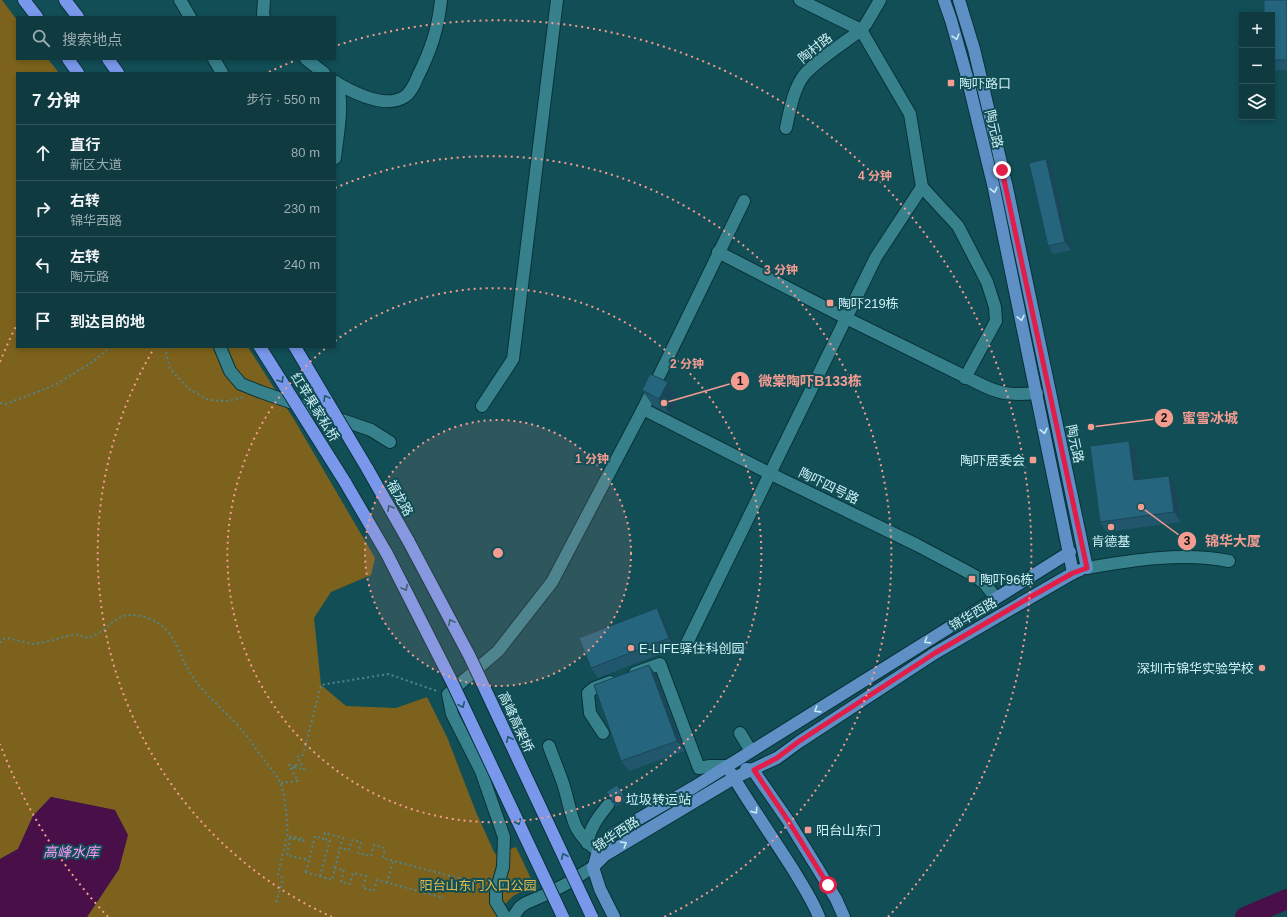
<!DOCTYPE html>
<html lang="zh">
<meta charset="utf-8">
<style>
:root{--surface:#0e3a40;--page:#1c454b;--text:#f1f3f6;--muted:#9badb1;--line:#2e5459}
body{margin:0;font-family:Helvetica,"Noto Sans SC",sans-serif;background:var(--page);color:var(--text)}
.controls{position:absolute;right:12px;top:12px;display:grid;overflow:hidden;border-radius:0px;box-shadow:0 2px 6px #0003}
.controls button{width:36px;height:36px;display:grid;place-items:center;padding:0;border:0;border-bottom:1px solid var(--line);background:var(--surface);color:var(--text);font:20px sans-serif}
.stop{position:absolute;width:12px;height:12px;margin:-9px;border:3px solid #e11d48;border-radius:50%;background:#fff}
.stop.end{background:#e11d48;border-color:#fff;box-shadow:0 1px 4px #0008}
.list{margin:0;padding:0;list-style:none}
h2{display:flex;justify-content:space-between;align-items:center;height:52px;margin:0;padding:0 16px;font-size:17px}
h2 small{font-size:13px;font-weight:400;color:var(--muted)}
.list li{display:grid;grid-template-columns:26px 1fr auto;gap:12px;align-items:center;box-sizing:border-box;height:56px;padding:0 16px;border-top:1px solid var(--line)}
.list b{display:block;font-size:15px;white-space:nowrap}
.list p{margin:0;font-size:13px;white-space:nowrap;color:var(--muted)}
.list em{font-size:13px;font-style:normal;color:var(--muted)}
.icon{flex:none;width:22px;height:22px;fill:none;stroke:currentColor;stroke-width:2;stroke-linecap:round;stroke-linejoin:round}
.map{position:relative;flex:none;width:1287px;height:917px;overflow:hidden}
.search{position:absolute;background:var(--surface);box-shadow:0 2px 6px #0003;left:16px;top:16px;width:320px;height:44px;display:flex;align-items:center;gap:10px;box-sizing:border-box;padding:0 14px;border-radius:0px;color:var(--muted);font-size:15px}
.panel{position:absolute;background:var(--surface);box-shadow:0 2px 6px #0003;left:16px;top:72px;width:320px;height:276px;border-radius:0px}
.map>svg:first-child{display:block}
</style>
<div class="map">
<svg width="1287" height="917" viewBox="0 0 1287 917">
<rect width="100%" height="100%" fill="#124e56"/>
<polygon fill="#7c621c" points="0,0 2,0 17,20 17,59 48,59 59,73 17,73 17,347 248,347 295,421 375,558 371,575 331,592 314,618 321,685 346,706 396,708 427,697 447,737 476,812 495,854 516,847 534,885 513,896 501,908 502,917 87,917 119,869 114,810 51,797 33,816 18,849 0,859"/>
<polygon fill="#480f49" points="51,797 115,810 128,835 119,869 87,917 0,917 0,859 18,849 33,816"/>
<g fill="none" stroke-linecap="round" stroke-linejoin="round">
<polyline stroke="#480f49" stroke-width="20" points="1245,917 1287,899"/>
<g stroke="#083237" stroke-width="14">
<g id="minor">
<polyline points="180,0 190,17"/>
<polyline points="800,0 861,30 910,114 922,187 958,226 987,282 995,307 996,321 965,378"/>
<polyline points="264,17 263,15 264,0"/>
<polyline points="214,59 222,73"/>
<polyline points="306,59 324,73"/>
<path d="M335 82C352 92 385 109 404 97 411 93 415 83 418 76 431 50 438 29 441 0"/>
<path d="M786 128C790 110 793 90 804 75 818 59 844 43 861 30L866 24 880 0"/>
<path d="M335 158C337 137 345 101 336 82"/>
<path d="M718 252 846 318 984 386C1003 395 1016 395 1037 393"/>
<polyline points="220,347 230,371 241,384 261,392 371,430 390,442"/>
<polyline points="482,406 513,359 557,0"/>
<polyline points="643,409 771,474 917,545 964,570 975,576 984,583 996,598"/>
<path d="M1087 568C1133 560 1183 552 1229 561"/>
<polyline points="687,643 876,257 922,187"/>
<polyline points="635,673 660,664 699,768 710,766 727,766"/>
<polyline points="603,733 590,713 588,693 594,688 610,682"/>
<polyline points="740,733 751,751"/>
<path d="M549 746C554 761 561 775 565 790 573 819 572 832 598 851"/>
<path d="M587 843C590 828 598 817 608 805"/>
<polyline points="505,917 496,902 496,892 503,867 504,837 481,771 452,714 448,694 498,651 552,582 643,409 744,201"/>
<polyline points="513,917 520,907 526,903 547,894 568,883 593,867"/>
</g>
</g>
<g stroke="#083237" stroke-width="14">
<g id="major">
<polyline points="944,0 951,20 967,77 993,184 1073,573"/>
<polyline points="959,0 974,49 1007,188 1087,568"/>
<polyline points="746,769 753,770 789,822 818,869 836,899 844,917"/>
<path d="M731 773C751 806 773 838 794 871 803 886 813 901 819 917"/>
<polyline points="595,862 598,851 611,835 694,787 1070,552"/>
<polyline points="593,867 605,855 734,778 777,758 799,742 935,653 1073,573 1080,570"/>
<polyline points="593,867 600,889 614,917"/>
</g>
</g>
<g stroke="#083237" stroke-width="14">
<g id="highway">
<polyline points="24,0 37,17"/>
<polyline points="65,0 78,17"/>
<polyline points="68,59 78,73"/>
<polyline points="108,59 118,73"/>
<polyline points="367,468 409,542"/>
<polyline points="345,482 387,554"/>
</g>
</g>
<g stroke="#51858c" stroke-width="2" stroke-dasharray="2 3" stroke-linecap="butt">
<polyline points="165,347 170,369 189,389 209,400 228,401 244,397"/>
<polyline points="0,403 6,404 55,385 94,361 110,347"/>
<path d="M0 643 3 639 6 638 34 644 50 641 60 638 75 634 88 638C114 629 114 607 148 618 174 627 176 649 188 669 201 693 223 708 240 728 248 737 255 748 262 757 268 765 275 773 280 782 284 789 289 827 287 836L304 839 303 841 290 838 287 855 309 860"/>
<polyline points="281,783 298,781 289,765 290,765 295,769 296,768 294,765 295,764 302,770 304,769 297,757 303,755 321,685 388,674 437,691"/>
<polyline points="335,868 340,848"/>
<polyline points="305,872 332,880 335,868 344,870 341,882 350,884 353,873 366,876 363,888 374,891 377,880 444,898"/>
<polyline points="306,872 315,836 323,839 325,833 343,838 340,848 349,850 352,840 361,842 358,853 371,856 374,845 385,848 383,858 450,876 487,884"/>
<polyline points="320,876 330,840 323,839"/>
<polyline points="387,883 393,861"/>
<polyline points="276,902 283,880 281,876 278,874 287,836"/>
</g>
<use href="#minor" stroke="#36818c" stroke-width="12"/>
<use href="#major" stroke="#5e8fc5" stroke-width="12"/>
<use href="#highway" stroke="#7998eb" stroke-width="12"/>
<g stroke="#083237" stroke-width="14" stroke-linecap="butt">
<g id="highway-bridge">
<polyline points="260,347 345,482"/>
<polyline points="295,347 367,468"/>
<polyline points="409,542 470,657 592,917"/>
<polyline points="387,554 451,680 563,917"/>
</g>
</g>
<use href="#highway-bridge" stroke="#7998eb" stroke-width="12"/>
</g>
<g fill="#20576c">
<polygon points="1287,0 1287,70 1272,70 1272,15"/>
<polygon points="1052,167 1071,250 1053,254 1048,246"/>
<polygon points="642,390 678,397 670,414 653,406"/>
<polygon points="1136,452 1140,480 1169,476 1176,486 1181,522 1107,532 1100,522"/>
<polygon points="657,608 664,618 676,648 598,678 591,668"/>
<polygon points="656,675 685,751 629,771 621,761"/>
<polygon points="617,785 627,800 616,807 612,802 612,799 606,792"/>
</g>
<g fill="#1a4758">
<polygon points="1046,159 1052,167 1071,250 1065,242"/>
<polygon points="668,382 678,397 670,414 659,399"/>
<polygon points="1129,441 1136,452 1142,491 1134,480"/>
<polygon points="1169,476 1176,486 1181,522 1174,512"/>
<polygon points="657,608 664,618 676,648 669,638"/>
<polygon points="649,665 656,675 685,751 677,741"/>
</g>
<g fill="#25657d" stroke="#1a4758">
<polygon points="1264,0 1287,0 1287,60 1272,60 1272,15 1264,15"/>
<polygon points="1046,159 1065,242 1048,246 1029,163"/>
<polygon points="650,374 668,382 659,399 642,390"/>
<polygon points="1129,441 1134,480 1169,476 1174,512 1100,522 1090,446"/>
<polygon points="657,608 669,638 591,668 579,638"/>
<polygon points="649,665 677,741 621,761 594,685"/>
<polygon points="617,785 624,795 612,802 611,797 606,792"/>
</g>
<defs><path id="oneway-chevron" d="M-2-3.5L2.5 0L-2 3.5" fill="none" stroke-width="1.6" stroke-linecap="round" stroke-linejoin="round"/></defs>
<g stroke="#c7ecf4">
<use href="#oneway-chevron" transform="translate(956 37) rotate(73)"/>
<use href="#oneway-chevron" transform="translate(994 190) rotate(78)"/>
<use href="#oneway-chevron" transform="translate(1021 318) rotate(78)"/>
<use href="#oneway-chevron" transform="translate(1044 431) rotate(78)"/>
<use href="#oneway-chevron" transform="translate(927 641) rotate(148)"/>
<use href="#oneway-chevron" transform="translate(817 710) rotate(148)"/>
<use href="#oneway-chevron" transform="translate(755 811) rotate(55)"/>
<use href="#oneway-chevron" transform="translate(624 844) rotate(-31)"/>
</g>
<g stroke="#21596c">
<use href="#oneway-chevron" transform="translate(281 380) rotate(58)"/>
<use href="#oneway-chevron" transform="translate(326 398) rotate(-121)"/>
<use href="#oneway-chevron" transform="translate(390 508) rotate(-119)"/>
<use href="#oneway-chevron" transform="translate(405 588) rotate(62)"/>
<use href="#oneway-chevron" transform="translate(451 622) rotate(-118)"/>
<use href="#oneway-chevron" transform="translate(462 705) rotate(65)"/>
<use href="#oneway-chevron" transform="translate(509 739) rotate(-115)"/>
<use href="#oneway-chevron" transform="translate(518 822) rotate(65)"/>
<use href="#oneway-chevron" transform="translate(564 856) rotate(-115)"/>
</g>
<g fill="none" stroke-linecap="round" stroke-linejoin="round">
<polyline stroke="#e11d48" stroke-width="5" points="828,885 789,822 754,770 777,758 798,742 935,653 1032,596 1073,573 1087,568 1002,170"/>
</g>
<circle cx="498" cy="553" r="133" fill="#f59c91" fill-opacity=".12"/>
<g fill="none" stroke="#f59c91" stroke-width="2" stroke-dasharray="2 4">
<circle cx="498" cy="553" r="133"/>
<path d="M335 341A267 267 0 1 1 326 348"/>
<path d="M332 917A400 400 0 0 1 153 350M335 188A400 400 0 0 1 664 917"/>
<path d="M108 917A533 533 0 0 1 0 744M0 362A533 533 0 0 1 17 324M269 72A533 533 0 0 1 294 61M338 45A533 533 0 0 1 888 917"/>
</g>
<g fill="#f59c91" stroke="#124e56" stroke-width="1.5">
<rect x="947" y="79" width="8" height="8" rx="2"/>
<rect x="826" y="299" width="8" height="8" rx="2"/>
<rect x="1029" y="456" width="8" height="8" rx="2"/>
<circle cx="1111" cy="527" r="4"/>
<rect x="968" y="575" width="8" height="8" rx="2"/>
<circle cx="631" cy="648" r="4"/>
<circle cx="1262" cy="668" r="4"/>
<circle cx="618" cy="799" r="4"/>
<rect x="804" y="826" width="8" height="8" rx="2"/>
</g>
<g text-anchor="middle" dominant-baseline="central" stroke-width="4" stroke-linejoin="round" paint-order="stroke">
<g font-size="13" fill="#cdf1f6" stroke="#124e56">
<text transform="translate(815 48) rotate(-39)">陶村路</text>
<text transform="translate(994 129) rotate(77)">陶元路</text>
<text transform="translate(315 407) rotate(58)">红苹果家私桥</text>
<text transform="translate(1075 444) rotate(78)">陶元路</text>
<text transform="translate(829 486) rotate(26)">陶吓四号路</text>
<text transform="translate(400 498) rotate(61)">福龙路</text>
<text transform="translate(973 614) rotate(-30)">锦华西路</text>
<text transform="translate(516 722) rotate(65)">高峰高架桥</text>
<text transform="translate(616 834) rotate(-33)">锦华西路</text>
</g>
<g font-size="13" fill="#cdf1f6" stroke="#124e56" text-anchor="start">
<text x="959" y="83">陶吓路口</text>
<text x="838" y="303">陶吓219栋</text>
<text x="1025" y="460" text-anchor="end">陶吓居委会</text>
<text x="1111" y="541" text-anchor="middle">肯德基</text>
<text x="980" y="579">陶吓96栋</text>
<text x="639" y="648">E-LIFE驿住科创园</text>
<text x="1254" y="668" text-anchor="end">深圳市锦华实验学校</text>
<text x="626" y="799">垃圾转运站</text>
<text x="816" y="830">阳台山东门</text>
</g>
<g font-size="13" fill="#e5ba48" stroke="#124e56">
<text x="478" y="885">阳台山东门入口公园</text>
</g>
<g font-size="14" font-style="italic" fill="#fd98fb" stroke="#124e56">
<text x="71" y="852">高峰水库</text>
</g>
</g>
<circle cx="498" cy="553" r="6" fill="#f59c91" stroke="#124e56" stroke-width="2"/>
<g font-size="12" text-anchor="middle" font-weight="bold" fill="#f59c91" stroke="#124e56" stroke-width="4" stroke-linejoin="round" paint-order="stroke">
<text x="875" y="180">4 分钟</text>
<text x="781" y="274">3 分钟</text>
<text x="687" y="368">2 分钟</text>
<text x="592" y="463">1 分钟</text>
</g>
<path fill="none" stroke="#f59c91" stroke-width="1.5" d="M664 403L740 381M1091 427L1164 418M1141 507L1187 541"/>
<g fill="#f59c91" stroke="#124e56" stroke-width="1.5">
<circle cx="664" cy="403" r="4"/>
<circle cx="1091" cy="427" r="4"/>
<circle cx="1141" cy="507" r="4"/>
<circle cx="740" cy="381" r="10"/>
<circle cx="1164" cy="418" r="10"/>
<circle cx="1187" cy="541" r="10"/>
</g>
<g font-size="12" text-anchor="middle" font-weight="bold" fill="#111">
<text x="740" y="385">1</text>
<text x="1164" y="422">2</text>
<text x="1187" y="545">3</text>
</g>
<g font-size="14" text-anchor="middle" font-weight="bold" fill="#f59c91" stroke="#124e56" stroke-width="4" stroke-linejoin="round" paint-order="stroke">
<text x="810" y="386">微棠陶吓B133栋</text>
<text x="1210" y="423">蜜雪冰城</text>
<text x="1233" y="546">锦华大厦</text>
</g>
</svg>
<div class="controls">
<button>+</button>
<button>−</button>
<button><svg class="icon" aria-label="layers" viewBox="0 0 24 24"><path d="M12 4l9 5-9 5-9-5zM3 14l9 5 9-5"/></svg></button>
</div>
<div class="stop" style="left:828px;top:885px"></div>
<div class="stop end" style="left:1002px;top:170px"></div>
<div class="search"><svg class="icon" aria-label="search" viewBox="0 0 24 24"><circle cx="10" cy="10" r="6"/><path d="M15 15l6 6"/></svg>搜索地点</div>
<section class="panel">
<h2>7 分钟<small>步行 · 550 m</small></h2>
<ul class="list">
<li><svg class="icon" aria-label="ahead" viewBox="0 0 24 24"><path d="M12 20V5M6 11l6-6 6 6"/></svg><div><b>直行</b><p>新区大道</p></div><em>80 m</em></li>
<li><svg class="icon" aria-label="right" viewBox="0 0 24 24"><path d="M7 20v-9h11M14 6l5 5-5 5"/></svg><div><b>右转</b><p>锦华西路</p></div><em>230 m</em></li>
<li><svg class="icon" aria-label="left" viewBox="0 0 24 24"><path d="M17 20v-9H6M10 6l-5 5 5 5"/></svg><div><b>左转</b><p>陶元路</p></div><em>240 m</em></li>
<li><svg class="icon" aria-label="arrive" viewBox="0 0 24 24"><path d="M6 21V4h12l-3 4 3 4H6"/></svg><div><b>到达目的地</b></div></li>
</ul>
</section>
</div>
